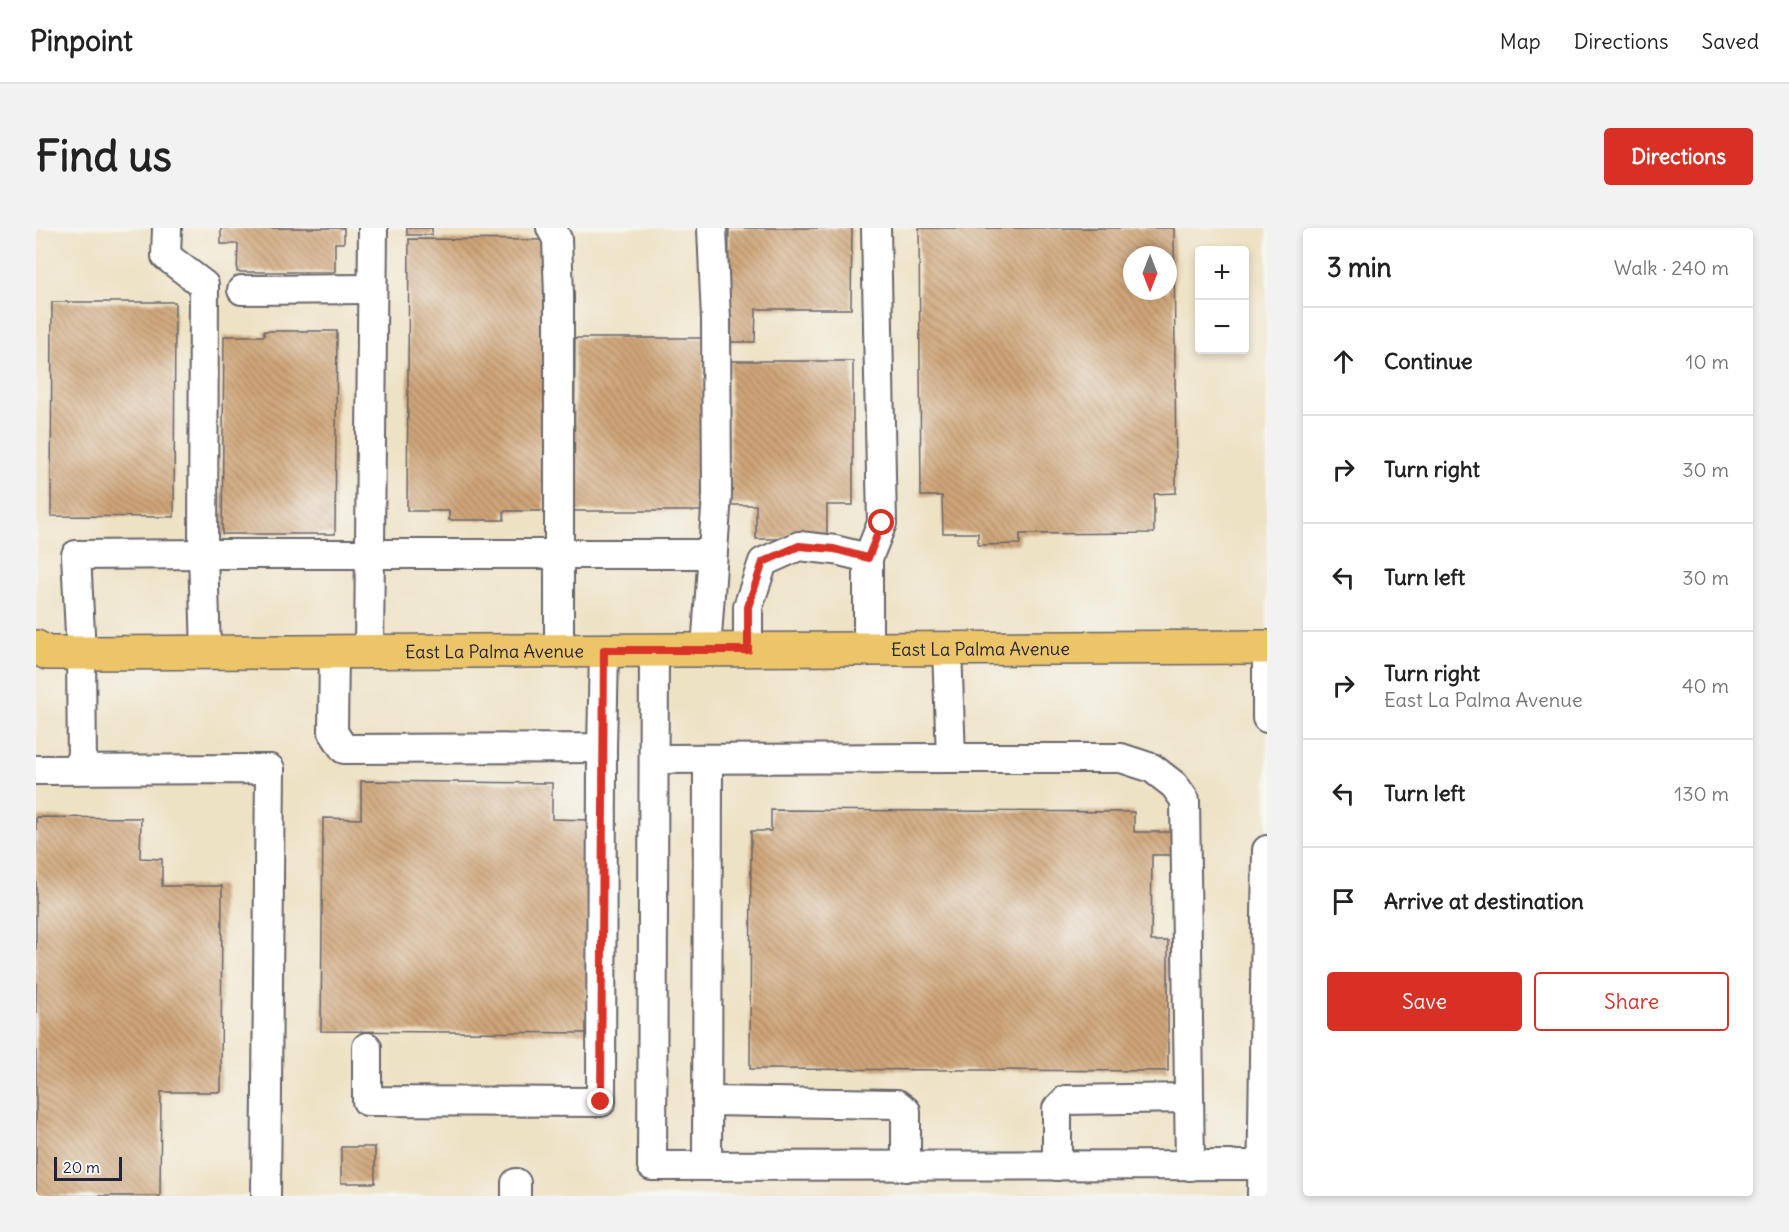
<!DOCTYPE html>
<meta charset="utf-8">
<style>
:root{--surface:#fff;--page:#f2f2f2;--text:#222;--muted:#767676;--line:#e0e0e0;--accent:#d93025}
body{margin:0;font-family:Delius,sans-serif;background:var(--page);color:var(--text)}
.controls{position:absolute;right:18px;top:18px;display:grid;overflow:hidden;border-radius:6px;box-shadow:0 3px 9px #0003}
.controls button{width:54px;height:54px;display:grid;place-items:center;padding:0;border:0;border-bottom:2px solid var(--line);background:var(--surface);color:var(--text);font:30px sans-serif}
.compass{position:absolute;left:1087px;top:18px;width:54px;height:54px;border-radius:50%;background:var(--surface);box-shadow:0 3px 9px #0003;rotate:180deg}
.scale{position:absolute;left:18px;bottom:15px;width:68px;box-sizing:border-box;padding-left:6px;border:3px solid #22223b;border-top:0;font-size:16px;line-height:21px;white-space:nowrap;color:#22223b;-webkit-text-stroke:4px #f6f6f2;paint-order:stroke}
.stop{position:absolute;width:18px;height:18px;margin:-14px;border:4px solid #d93025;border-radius:50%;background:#fff}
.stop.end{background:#d93025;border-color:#fff;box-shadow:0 2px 6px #0008}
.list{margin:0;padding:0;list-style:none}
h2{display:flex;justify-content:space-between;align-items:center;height:78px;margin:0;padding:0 24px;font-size:26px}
h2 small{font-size:20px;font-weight:400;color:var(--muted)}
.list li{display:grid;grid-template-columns:39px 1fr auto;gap:18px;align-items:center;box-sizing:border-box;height:108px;padding:0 24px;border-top:2px solid var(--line)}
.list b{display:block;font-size:22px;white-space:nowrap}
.list p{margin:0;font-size:20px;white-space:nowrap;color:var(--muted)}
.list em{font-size:20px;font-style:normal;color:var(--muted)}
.actions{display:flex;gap:12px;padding:18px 24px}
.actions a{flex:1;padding:14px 0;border:2px solid var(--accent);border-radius:6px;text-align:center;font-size:21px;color:var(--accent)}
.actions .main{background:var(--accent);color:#fff}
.icon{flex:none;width:33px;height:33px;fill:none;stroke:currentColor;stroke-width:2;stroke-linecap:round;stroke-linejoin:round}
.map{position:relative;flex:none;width:1231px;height:968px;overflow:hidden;border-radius:6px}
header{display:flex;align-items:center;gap:36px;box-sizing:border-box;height:84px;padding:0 30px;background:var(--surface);border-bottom:2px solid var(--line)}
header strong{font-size:28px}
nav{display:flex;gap:33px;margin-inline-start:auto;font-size:21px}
.intro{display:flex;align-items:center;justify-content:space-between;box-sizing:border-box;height:144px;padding:0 36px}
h1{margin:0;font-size:42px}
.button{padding:15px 27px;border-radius:6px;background:var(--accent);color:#fff;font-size:21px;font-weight:700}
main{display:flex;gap:36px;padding:0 36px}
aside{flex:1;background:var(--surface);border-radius:6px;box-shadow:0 3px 9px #0003}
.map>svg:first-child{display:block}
</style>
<header>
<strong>Pinpoint</strong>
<nav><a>Map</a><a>Directions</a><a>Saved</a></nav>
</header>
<div class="intro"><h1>Find us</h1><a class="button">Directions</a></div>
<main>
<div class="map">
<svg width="1231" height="968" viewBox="0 0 1231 968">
<defs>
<pattern id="building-back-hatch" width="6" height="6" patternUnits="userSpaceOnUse" patternTransform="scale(1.5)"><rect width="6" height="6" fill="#cfa578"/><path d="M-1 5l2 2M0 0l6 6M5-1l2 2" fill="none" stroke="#a88664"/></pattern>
</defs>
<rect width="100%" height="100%" fill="#f6f6f2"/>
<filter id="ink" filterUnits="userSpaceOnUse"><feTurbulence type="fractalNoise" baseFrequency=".0167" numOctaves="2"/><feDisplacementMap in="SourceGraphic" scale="12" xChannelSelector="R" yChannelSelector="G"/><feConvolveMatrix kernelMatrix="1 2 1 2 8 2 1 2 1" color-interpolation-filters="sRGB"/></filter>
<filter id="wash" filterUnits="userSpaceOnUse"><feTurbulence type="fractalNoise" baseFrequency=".008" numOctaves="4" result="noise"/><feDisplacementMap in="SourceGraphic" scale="24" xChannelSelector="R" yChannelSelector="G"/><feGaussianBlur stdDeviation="1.35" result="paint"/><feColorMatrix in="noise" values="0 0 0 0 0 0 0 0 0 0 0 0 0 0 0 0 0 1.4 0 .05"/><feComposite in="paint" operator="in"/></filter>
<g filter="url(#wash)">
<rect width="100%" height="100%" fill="#eee2c5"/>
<g id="blocks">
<g fill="url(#building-back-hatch)" fill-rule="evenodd">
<polygon points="185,0 308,0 308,15 299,15 299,44 201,44 202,16 185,16"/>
<rect x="371" y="0" width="25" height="7"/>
<polygon points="693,0 816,0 815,81 720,81 719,114 692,114"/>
<path d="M883 0H1138L1140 265 1118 266V305L984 306V316L942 317V305H907L906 268H885ZM1096 27H1132V63H1096Z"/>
<polygon points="373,11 509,12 508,283 468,283 468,292 413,292 413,283 371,283"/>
<polygon points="16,74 139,74 138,289 15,288"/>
<polygon points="228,103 301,103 299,306 186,306 188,108 228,108"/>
<polygon points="539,110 668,110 667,283 538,283"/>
<polygon points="694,133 817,133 817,277 791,277 791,311 720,311 720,277 694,277"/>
<polygon points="325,553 516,555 516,591 553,592 551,805 285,803 287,590 325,591"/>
<polygon points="735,582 1098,584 1098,604 1138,604 1137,627 1116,627 1115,713 1132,713 1132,843 714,841 715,603 735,603"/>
<polygon points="0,589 105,590 104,630 126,631 126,658 186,658 185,864 125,864 124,968 0,968"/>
<rect x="305" y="919" width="34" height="36"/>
</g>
</g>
</g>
<g filter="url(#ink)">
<use href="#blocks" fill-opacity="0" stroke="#69656b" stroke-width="1.5"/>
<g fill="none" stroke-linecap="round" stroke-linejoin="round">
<g stroke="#69656b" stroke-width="32">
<g id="minor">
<polyline points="515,0 521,11 523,67 523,422"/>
<polyline points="206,62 336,61"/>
<polyline points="1231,419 1231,490"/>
<polyline points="911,420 915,530 1085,530 1116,540 1138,557 1149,572 1154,938"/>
<polyline points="832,421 832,330 846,295 840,0"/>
<polyline points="618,422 616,938 1226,937"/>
<polyline points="670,422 681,267 680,92 676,0"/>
<polyline points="712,422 712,379 727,334 763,318 799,322 832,330"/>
<polyline points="298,423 297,504 308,521 566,520 568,422"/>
<polyline points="333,423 337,0"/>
<polyline points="170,424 167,326 675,326"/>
<polyline points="618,531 915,530"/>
<polyline points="46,541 45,425 40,327 167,326 168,57 130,28 131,0"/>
<polyline points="0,542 234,541 230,968"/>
<polyline points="331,819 331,873 565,874 566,520"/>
<polyline points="671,873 861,876 870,883 870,939"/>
<polyline points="671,938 672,531"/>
<polyline points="1021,938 1021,881 1030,872 1152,870"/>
<polyline points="480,955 480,968"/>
<polyline points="1226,968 1231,622"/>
</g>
</g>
<g stroke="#69656b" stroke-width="36">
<g id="major">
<path id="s1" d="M0 419 11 425H45L1231 419"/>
</g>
</g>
<use href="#minor" stroke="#fff" stroke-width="28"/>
<use href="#major" stroke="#ecc569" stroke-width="33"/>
</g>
</g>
<g fill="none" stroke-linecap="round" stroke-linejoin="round" filter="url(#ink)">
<polyline stroke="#d93025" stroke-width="8" points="565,874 568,422 712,422 712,379 727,334 763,318 798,321 832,330 846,295"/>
</g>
<g text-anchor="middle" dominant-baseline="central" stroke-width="4.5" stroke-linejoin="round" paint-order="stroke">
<g font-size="18" fill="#22223b" stroke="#f6f6f2">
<text stroke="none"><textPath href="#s1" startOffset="946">East La Palma Avenue</textPath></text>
<text stroke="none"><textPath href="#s1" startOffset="460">East La Palma Avenue</textPath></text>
</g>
</g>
</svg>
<div class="controls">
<button>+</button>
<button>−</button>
</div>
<svg class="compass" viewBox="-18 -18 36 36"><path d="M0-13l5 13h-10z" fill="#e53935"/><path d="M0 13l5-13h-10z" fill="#767676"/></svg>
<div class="scale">20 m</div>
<div class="stop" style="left:846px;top:295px"></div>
<div class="stop end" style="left:565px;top:874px"></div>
</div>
<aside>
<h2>3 min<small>Walk · 240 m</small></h2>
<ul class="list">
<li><svg class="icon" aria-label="ahead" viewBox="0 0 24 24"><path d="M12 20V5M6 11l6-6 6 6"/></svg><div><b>Continue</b></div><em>10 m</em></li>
<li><svg class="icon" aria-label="right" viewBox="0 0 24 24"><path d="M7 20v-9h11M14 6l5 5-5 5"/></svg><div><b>Turn right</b></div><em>30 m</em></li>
<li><svg class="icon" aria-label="left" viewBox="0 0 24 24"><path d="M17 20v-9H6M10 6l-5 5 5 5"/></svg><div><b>Turn left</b></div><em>30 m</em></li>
<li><svg class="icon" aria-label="right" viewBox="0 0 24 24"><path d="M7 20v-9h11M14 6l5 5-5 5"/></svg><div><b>Turn right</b><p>East La Palma Avenue</p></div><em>40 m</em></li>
<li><svg class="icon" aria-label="left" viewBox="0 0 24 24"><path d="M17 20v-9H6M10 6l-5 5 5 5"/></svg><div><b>Turn left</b></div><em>130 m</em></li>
<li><svg class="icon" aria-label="arrive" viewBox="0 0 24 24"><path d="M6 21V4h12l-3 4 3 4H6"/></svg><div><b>Arrive at destination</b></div></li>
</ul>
<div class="actions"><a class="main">Save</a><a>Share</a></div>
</aside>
</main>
